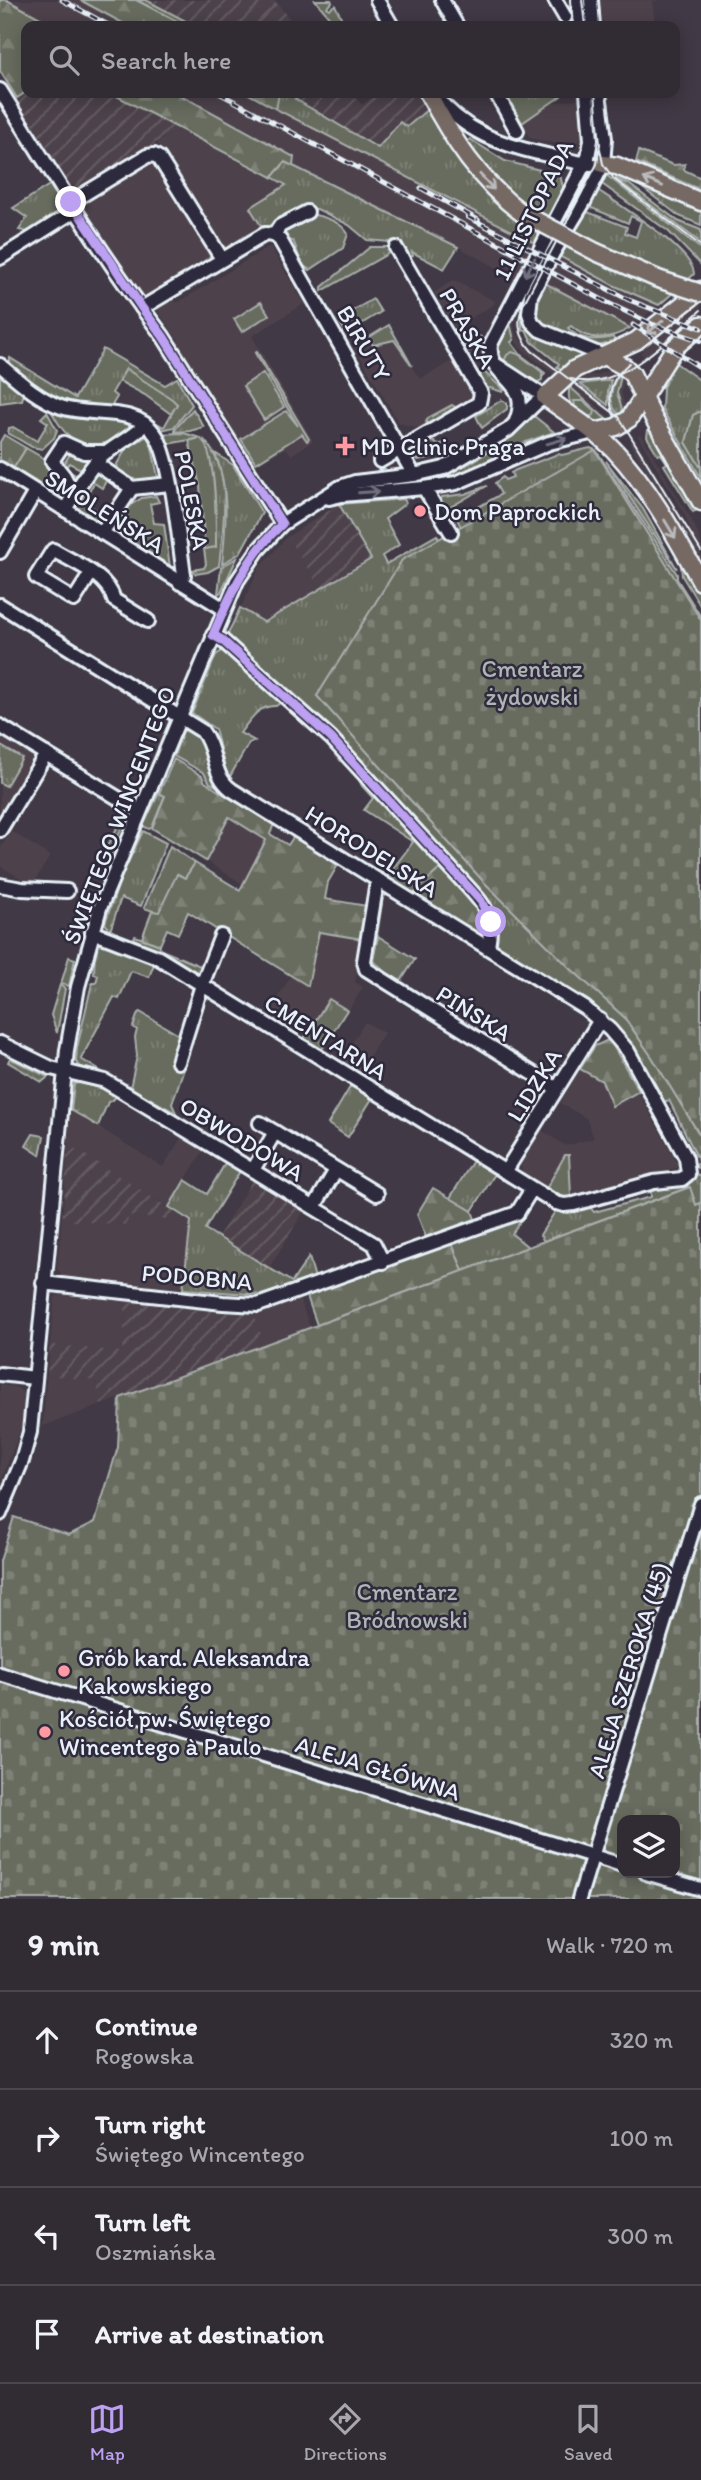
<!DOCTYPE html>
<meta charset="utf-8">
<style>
:root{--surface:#312b34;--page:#3d3740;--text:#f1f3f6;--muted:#a8a7ac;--line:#4c474f;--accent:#bca0f2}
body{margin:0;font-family:Itim,sans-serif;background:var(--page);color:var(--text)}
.controls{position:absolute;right:21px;bottom:21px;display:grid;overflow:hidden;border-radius:14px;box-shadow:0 4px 18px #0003}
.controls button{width:63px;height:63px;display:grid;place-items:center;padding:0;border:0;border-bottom:2px solid var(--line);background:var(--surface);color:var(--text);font:35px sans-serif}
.stop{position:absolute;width:21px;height:21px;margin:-16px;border:5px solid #bca0f2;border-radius:50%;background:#fff}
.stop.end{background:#bca0f2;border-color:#fff;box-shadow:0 2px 7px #0008}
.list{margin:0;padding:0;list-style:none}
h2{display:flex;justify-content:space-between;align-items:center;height:91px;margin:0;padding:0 28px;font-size:30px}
h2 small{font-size:23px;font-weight:400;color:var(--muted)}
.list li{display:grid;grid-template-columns:46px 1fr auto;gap:21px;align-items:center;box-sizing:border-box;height:98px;padding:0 28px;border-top:2px solid var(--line)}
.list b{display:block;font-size:26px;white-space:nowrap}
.list p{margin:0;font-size:23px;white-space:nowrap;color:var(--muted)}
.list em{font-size:23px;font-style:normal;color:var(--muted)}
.icon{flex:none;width:38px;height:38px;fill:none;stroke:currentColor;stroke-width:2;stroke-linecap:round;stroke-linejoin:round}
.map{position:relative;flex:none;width:701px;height:1899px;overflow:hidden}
.search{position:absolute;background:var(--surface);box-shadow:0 4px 18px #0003;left:21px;right:21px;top:21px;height:77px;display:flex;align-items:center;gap:18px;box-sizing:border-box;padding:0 24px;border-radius:14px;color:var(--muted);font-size:26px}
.sheet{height:483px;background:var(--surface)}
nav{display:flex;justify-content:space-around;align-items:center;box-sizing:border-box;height:98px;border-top:2px solid var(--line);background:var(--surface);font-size:19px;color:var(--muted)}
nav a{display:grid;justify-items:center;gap:4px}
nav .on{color:var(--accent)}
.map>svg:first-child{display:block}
</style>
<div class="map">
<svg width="701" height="1899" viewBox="0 0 701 1899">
<defs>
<pattern id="industrial-furrows" width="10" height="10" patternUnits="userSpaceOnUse" patternTransform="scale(1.75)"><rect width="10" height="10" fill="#4e434b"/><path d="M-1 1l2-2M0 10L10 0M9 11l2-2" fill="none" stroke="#685f66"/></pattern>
<pattern id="grass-tufts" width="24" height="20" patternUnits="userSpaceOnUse" patternTransform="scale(1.75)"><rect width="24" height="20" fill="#686c5e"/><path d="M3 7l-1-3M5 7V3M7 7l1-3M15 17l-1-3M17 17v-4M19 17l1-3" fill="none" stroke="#7e8176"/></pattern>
<pattern id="forest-firs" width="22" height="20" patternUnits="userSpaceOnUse" patternTransform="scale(1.75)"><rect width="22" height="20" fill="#686c5e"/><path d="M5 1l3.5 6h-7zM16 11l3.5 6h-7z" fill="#7e8176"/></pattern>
<pattern id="cemetery-stones" width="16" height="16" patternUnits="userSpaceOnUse" patternTransform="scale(1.75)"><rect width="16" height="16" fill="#686c5e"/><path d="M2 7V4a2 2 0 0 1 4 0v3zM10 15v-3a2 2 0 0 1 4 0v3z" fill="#7e8176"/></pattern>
</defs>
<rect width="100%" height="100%" fill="#413945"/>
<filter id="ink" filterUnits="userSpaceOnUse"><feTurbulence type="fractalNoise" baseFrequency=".0143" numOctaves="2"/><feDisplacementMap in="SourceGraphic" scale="14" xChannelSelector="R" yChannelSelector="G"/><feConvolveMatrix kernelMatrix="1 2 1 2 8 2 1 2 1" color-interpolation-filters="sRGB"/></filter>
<g filter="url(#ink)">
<g fill="#4e434b">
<polygon points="7,0 80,0 128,26 55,26"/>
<polygon points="600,0 661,0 652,1 655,26 603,26"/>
<polygon points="177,93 247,93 536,243 520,275 515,277 458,247 293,166 294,156"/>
<polygon points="578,99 582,138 571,147 569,144 567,146 530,138 522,123 553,103"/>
<polygon points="179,129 286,185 250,208 263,229 227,250 223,249 157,143"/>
<polygon points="146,164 157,167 214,258 143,301 82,203"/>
<polygon points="606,172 610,172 621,183 701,243 701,249 618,186"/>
<polygon points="270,246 304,304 252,336 313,441 291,455 286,448 255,465 177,342 179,341 156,308 173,298 176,302 179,302"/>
<polygon points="559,256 613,285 659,305 630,328 545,283"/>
<polygon points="453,280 495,301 493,305 455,327 434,293"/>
<polygon points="526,295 522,309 522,331 530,346 562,369 555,375 520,348 512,335 509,319 513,311 514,330 525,347 519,334 517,322 519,308"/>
<polygon points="701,303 701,313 655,352 646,358 640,353"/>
<polygon points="368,338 373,345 394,340 420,379 457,359 475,398 420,430 420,428 399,423 354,346"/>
<polygon points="615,369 625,377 621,392 626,409 623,412 617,396 621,376 617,378 612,390 613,406 619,415 613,418 610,412 584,394 611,419 608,421 570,387 583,375 596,375"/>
<polygon points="641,435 694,524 701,541 701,563 629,443 635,439 693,535 684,513 638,436"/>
<polygon points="287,537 321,589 264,622 241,608 260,567"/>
<polygon points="0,736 36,758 0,817"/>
<polygon points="229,816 266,840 243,884 206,861"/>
<polygon points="11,831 50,856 32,885 0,866 0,849"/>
<polygon points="319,932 362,939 355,982 363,987 348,1011 329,999 306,1035 269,1012 291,976 307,986"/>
<polygon points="365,1022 384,1033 358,1074 340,1063"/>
<polygon points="580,1069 602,1081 612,1105 638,1092 679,1167 571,1196 569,1155 565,1155 545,1190 524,1176 520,1164 541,1130 566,1146 594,1138 586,1118 560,1103"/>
<polygon points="71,1110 163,1167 183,1135 204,1149 169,1207 72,1149 68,1144"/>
<polygon points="177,1213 191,1221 183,1289 63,1276 57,1269 62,1220 126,1225 127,1216 174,1220"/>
<polygon points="62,1292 126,1299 122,1352 50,1344 55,1297"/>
<polygon points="299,1298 310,1327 264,1344 254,1313"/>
<polygon points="47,1375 96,1381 101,1405 43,1426"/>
<polygon points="0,1385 16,1387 25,1394 22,1425 0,1484"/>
</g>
<g fill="url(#industrial-furrows)">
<polygon points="136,0 274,0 296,26 186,26"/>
<polygon points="26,92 111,93 179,129 73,193 45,145 15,100"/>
<polygon points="300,93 351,93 362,105 378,93 420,93 429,108 407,127 400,123 378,148 295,99"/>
<polygon points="339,504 372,559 321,589 287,537"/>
<polygon points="68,1144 177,1213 174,1220 128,1216 127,1225 62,1220"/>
<polygon points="253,1179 304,1211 269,1268 218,1237"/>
<polygon points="126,1299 254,1313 264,1344 101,1405 96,1381 47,1375 50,1344 122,1352"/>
</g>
<g fill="url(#grass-tufts)" stroke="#a8aeab" stroke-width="2">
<polygon points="136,0 146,0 195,26 186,26"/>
<polygon points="315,0 331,0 332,2 327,7 329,9 335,5 342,19 336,25"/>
<polygon points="279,93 300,93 295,99 378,148 400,122 407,127 429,108 519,218 519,220 542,232 537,244 276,109"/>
<polygon points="505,93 561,93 561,96 522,123"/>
<path d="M470 139 505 161 560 175 564 191 549 220C513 199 489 178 467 142Z"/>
<polygon points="285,162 458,247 444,269 412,252 413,256 410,257 390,242 367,240 349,225 317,209 311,209 288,218 286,216 263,229 250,208 286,185 272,177"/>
<polygon points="605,174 701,249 701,265 668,231 602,184"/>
<polygon points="615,178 629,184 678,221 701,230 701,243"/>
<polygon points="636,183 701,210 701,225 679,216"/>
<polygon points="51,184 64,202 61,212 28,232 19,230 27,218 13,208"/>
<path d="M596 189C617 203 694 251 694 274L687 281 660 274 572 232 585 211 627 227 625 233 636 237 641 221 631 216 628 223 589 207Z"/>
<path d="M315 215C327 217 342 223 348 234L343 248 310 270C297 264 299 251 293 241L285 239 279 232 303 216Z"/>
<polygon points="564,244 674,292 659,305 613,285 557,255"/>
<polygon points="370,247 388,247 396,249 322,291 322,287"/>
<path d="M543 282 630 328C611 340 587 342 571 326L568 328C579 341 598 341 613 337L615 342 598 346 590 345C554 330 523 329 543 282Z"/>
<polygon points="373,299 381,312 346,333 338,319"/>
<path d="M522 313C531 346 559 340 582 355L562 369 557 367 559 364 532 342 526 330 522 331Z"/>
<path d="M509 319 514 340 511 342 521 355 545 373 538 384C525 376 496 363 497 346 498 337 505 327 509 319Z"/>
<polygon points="389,325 412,366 394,340 373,345 368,338"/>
<polygon points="466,332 472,333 481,337 479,347 469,351 458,339 459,335"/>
<polygon points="103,349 165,385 177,378 192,405 174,427 157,431 154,428 157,423 164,427 177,404 126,369 112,393 117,397 109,410 53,401 9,368 10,358 75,398"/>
<polygon points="673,361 701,381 701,411 693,415 686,442 701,468 701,478 662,409 663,387 668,377 664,374"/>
<polygon points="482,370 504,390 503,392 490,388 485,389 480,379"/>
<polygon points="0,375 21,388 24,393 22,400 0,403"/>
<path d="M621 376 617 393 623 412 619 415C608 404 610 390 617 377Z"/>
<polygon points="611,380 608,391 608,405 580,384"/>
<path d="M570 387 608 421C588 425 563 408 570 387Z"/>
<polygon points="502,400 507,403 507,409 482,428 476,416"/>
<polygon points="452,405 457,408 430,424 426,422 428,418"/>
<path d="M52 406 135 422C120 443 87 454 67 434 60 428 56 419 51 411Z"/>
<polygon points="193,409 204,427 190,431 175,432 175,429"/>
<polygon points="47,412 57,430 54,438 42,449 32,447 8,433 9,428 13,427 37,441 48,423 41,418"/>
<path d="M534 416 554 432 518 445 454 478 436 482 347 489C373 482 401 484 428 479 467 472 504 441 534 416Z"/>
<polygon points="184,433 200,438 168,444 158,434"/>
<polygon points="147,436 152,447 159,482 135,484 119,472 117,464 126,449"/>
<path d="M205 441C234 474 223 526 219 566L208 572 196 574 192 570 204 568 206 564 204 549 216 547 214 485Z"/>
<polygon points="26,448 50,462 70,497 64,500 13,469"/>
<polygon points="590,448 596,450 677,574 677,579 701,617 701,641 461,527 457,519 501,494 495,483 503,477 505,480 513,477 511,473 516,470 558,454 562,455"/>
<polygon points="78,452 87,456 91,464 80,480 71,479 67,470 79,477 83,470 69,463 65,469 62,467 70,454"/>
<path d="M215 453 233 465 262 513 240 553 222 564C226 524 230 492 215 453Z"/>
<polygon points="606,461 643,509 677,569"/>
<polygon points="95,472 109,476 102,488 94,483 83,501 106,516 104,520 99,517 97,521 73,506"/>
<polygon points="487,486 449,508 451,512 446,511 440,502 442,497 465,494"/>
<polygon points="404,499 406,503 385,519 399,545 382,556 386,564 437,535 439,539 424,548 317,696 484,882 624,1017 652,1057 701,1137 701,1169 694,1166 700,1163 669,1100 661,1103 633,1052 496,947 480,895 228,640 227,636 240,608 264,622 371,559 339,504"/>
<polygon points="237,558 221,592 218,594 221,567"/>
<polygon points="681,565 701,594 701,607 682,576"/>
<path d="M222 651 280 703 276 706C258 705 250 720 240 733L255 741 249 743 228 780 215 729 192 713 216 655Z"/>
<polygon points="187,730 192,732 193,730 205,743 215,778 222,789 210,783 204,773 174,756 183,731"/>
<polygon points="1,746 22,758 6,786 0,783"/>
<polygon points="357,776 361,781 364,778 436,858 433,861 440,869 421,886 414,895 386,878 413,842 364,810 373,798 362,786"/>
<polygon points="159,793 165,795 152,828 149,829 143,826"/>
<polygon points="143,831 166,843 141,906 121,898 110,931 105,923 122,875"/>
<polygon points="170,846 195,863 185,878 178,874 159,913 144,908"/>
<polygon points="381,891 386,891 389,894 383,897 373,961 382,967 388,977 375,969 368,960"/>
<polygon points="135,936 160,945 159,949 203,967 199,976 159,951 133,939"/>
<polygon points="103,943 143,957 154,964 149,977 131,971 119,999 114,997 81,1059 107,1075 81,1067 76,1062 77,1048 92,983 96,983 98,975 94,974 95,952 99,945"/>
<polygon points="329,999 347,1010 321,1051 303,1040"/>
<polygon points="140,1012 182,1037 174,1063 184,1068 172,1104 176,1113 130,1088 137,1056 135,1037 137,1030 133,1027 138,1013"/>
<polygon points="10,1058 48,1077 42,1082 8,1062"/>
<polygon points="83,1082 92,1083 116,1094 114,1099 108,1102 98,1126 71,1110 74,1084"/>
<polygon points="352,1084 373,1097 348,1137 328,1124"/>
<polygon points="33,1134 44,1136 40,1155 26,1146"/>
<polygon points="565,1155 569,1155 571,1196 566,1198 546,1189"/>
<polygon points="474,1159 496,1172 472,1211 450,1198"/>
<polygon points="226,1162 240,1171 205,1229 292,1282 309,1257 315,1278 261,1295 183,1289 191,1221 169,1207 185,1180 207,1194"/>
<polygon points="693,1173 701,1176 701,1203 696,1205 689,1187 544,1241 540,1235 556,1210 572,1211 590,1207 594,1212 651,1197 651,1190 687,1186"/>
<polygon points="523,1217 512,1234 528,1247 463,1271 452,1244"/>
</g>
<g fill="url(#forest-firs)" stroke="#a8aeab" stroke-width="2">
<polygon points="0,0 7,0 55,26 26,26 26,92 17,98 0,71"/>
<polygon points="80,0 136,0 186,26 128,26"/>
<polygon points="111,93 177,93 294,157 293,166 285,162 272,177"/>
<polygon points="247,93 279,93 276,109"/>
<polygon points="639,151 673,165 685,164 684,170 701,178 701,190 636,162"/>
<polygon points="4,435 26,448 13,469 0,460 0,442"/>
<polygon points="433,441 438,445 444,443 448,449 430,458 418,460 413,453"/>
<polygon points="174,759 202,776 205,782 220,792 274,824 270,834 288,845 294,836 339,863 328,882 325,899 367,906 362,939 319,932 308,986 188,912 178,934 167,929 160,945 142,938 152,911 159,912 177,874 185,878 195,863 240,890 266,840 229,817 206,861 152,828 165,796 159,793"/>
<polygon points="440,869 483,914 486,931 481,935 414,895 421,886"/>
<path d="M378 936 415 959 399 984C389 977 384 968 373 961Z"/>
<polygon points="608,1040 612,1044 639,1091 612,1106 602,1081 580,1069 595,1046"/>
<polygon points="433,1188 472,1211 475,1219 426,1237 417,1214"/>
<polygon points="452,1244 463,1271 317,1325 307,1296"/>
</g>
<g fill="url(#cemetery-stones)" stroke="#a8aeab" stroke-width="2" fill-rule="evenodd">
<polygon points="595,450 701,620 701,1137 652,1057 624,1017 569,967 484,882 317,696 402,560"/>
<path d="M690 1187 696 1205 701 1203V1899H0V1561L14 1517 69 1535 95 1522 118 1447 120 1398ZM622 1820H675V1873H622Z"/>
</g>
<g fill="#686c5e" stroke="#a8aeab" stroke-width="2">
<polygon points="261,302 269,315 242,332 234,319"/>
<polygon points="257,352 309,439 307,441 302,434 256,463 241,439 286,411 298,426 255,353"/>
<polygon points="512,352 518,354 542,372 542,380 536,383 504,361 507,355"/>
<polygon points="126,369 172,399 177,404 171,414 145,395 119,381"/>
<polygon points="263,373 284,407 264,420 243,386"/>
<polygon points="574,401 583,401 595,411 594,415 588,417 575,407"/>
<polygon points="701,411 701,468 686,442 693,415"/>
<polygon points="651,428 697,510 693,512 664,465 667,463 661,454 658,455 647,437 648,430"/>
<path d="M200 438C217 450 216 525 216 547L205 549 200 486 189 441Z"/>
<polygon points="156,496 159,502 150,504 154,523 164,524 170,567 115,532 125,516 120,512 127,500 132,504 142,498"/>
<polygon points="119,824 123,825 110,856 103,855"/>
<polygon points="69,957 75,959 69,986 61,984"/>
<polygon points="60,985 65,989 57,1033 51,1015"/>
</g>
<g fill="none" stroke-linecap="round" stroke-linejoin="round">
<g stroke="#e8f1f8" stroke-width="18">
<g id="minor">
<polyline points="377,0 392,26"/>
<polyline points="442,0 457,26"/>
<polyline points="555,0 565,17"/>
<polyline points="578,0 580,26"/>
<polyline points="591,0 593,26"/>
<path d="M0 90C52 173 103 258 163 336L282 524"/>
<path d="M433 93C464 132 501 145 547 155 561 158 576 163 591 164"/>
<polyline points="496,93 517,131"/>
<polyline points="599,93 605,139 603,164 584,202 553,253 531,295 529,313 532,322 540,330 604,356"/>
<polyline points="71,202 147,156 154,155 159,158 222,259"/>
<polyline points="274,235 280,240 414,475"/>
<polyline points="274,235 280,226 307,212"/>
<polyline points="0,258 76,210"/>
<polyline points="142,308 265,234 274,235"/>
<path d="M0 365C19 381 37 398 61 407 92 418 134 404 155 434 172 458 179 543 184 575L180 583"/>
<path d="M516 421C533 378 486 380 491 344L588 157 591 140 587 93"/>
<polyline points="380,461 479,403 481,393 396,248"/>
<polyline points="95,463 132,488 102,533"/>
<polyline points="0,469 224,609"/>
<polyline points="132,488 170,484"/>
<polyline points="424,488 451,532"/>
<polyline points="74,495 64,476 52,461 64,443 84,452 108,452"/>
<polyline points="329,498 342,495 424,488 456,483 549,443 594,432"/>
<path d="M65 510C74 494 84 476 96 462 110 447 131 439 145 424"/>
<polyline points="0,552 35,492"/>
<path d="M91 573 74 600 36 577 53 550C73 562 108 575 114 600L148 621"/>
<path d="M0 605 202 731C217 750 211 775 232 790L585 1008 610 1030 628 1051 686 1158 688 1174 682 1179 654 1182 574 1204 564 1205 556 1203 157 957 92 932"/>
<path d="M213 635 222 640 331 738 467 886C487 908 494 916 488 947"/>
<polyline points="0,726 139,811"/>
<polyline points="0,830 46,754"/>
<polyline points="380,881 376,888 364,961 366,969 556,1088"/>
<polyline points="0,885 22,889 67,891"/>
<polyline points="0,1043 51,1068 105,1081 374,1244 383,1262"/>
<polyline points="178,1062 202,985 221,936"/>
<polyline points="260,1123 377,1194"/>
<polyline points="253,1170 275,1132"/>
<polyline points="505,1172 600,1020"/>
<polyline points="314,1207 336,1170"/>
<polyline points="43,1283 223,1303 258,1305 517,1213 532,1189"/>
<polyline points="0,1374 35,1378"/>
<polyline points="0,1514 22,1461 30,1432 67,1050 78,987 100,908 237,581 258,550 282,524 340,487 355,482 414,475 444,468 508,430 536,403 545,397 495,364"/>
<polyline points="0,1674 622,1865"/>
<polyline points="646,1873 701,1889"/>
<polyline points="579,1899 701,1504"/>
</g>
</g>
<g stroke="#e8f1f8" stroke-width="21">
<g id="major">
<path d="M428 93C452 139 480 182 522 213"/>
<polyline points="603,164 617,166 701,202"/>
<polyline points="596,252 658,279"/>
<path d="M701 290 636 341 575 369 545 397C568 414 594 429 614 450 650 488 676 537 701 582"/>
<polyline points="604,356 625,367 632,374 654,419 701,502"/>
<polyline points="594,432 616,427 629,419 675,347 701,325"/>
</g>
</g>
<use href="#minor" stroke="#2f2a3d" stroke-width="12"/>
<use href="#major" stroke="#766964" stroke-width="16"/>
<g stroke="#e8f1f8" stroke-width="2">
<polyline points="582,0 585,26"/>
<path d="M595 93 600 144 597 164 523 305C516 323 519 337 532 351L619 417 701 551"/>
<polyline points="600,149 603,164 614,179 701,246"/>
<path d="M571 379C620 393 667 339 701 310"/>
<path d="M614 415C605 393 612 378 629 363"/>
</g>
<g stroke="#e8f1f8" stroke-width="5">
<g id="rail">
<polyline points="62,0 110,26"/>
<polyline points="219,93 610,304 652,324 701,341"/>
<polyline points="421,188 478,220"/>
<polyline points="468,217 629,300 701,328"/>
<polyline points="633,325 701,368"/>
</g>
</g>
<use href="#rail" stroke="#2f2a3d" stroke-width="2.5" stroke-dasharray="8" stroke-linecap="butt"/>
<g stroke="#e8f1f8" stroke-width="21" stroke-linecap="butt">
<g id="major-bridge">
<polyline points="522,213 596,252"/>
<polyline points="658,279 701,293"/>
</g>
</g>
<use href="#major-bridge" stroke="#766964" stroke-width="16"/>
</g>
<defs><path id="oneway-shaft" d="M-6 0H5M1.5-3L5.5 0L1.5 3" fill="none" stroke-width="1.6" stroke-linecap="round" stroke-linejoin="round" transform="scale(1.75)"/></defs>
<g stroke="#babbbd">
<use href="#oneway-shaft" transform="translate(487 182) rotate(47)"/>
<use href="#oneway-shaft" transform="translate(653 182) rotate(-157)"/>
<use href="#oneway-shaft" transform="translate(655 327) rotate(141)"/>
<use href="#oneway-shaft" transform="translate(670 529) rotate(59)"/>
</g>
<g stroke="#70707e">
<use href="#oneway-shaft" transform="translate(530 267) rotate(118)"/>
<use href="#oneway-shaft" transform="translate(557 441) rotate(-16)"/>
<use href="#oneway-shaft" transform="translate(369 492) rotate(-4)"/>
</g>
</g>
<g fill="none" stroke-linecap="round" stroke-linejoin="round" filter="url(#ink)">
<path stroke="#bca0f2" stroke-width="9" d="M71 202 142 308 163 336 282 524C248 555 231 593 213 635L222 640 331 738 481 901 491 922"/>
</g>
<g fill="#ff9aa2" stroke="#2f2a3d" stroke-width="2.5">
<path d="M341.5 435.5h7v7h7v7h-7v7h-7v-7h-7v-7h7z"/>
<circle cx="420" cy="511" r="7"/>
<circle cx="64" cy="1671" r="7"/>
<circle cx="45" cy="1732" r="7"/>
</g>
<g text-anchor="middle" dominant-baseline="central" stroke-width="5" stroke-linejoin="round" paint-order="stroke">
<g font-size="24" fill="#e8f1f8" stroke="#2f2a3d">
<text transform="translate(533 210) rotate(-64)">11 LISTOPADA</text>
<text transform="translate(468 328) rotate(60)">PRASKA</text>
<text transform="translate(364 343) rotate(60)">BIRUTY</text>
<text transform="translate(192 500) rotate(79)">POLESKA</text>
<text transform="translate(105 511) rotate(32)">SMOLEŃSKA</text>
<text transform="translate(119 815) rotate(-69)">ŚWIĘTEGO WINCENTEGO</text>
<text transform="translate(372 851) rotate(32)">HORODELSKA</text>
<text transform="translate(474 1013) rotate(32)">PIŃSKA</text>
<text transform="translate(326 1037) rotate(32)">CMENTARNA</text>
<text transform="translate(534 1085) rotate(-58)">LIDZKA</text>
<text transform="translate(242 1139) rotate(31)">OBWODOWA</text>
<text transform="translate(197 1277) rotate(5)">PODOBNA</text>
<text transform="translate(628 1670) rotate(-73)">ALEJA SZEROKA (45)</text>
<text transform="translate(378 1768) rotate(17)">ALEJA GŁÓWNA</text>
</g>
<g font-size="24" fill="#e8f1f8" stroke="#2f2a3d" text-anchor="start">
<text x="361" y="446">MD Clinic Praga</text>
<text x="434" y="511">Dom Paprockich</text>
<text x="78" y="1657">Grób kard. Aleksandra<tspan x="78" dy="28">Kakowskiego</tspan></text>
<text x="59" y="1718">Kościół pw. Świętego<tspan x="59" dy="28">Wincentego à Paulo</tspan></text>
</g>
<g font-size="24" fill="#aeb5b3" stroke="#2f2a3d">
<text x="532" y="668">Cmentarz<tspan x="532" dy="28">żydowski</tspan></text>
<text x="407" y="1591">Cmentarz<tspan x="407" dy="28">Bródnowski</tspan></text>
</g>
</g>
</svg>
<div class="controls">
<button><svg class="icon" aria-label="layers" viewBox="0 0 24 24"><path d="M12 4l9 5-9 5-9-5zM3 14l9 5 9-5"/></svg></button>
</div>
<div class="stop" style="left:491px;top:922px"></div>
<div class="stop end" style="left:71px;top:202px"></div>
<div class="search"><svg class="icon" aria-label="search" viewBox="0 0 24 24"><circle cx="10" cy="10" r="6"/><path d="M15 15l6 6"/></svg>Search here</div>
</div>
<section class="sheet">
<h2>9 min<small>Walk · 720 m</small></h2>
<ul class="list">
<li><svg class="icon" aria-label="ahead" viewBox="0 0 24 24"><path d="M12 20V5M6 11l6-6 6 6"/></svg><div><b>Continue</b><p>Rogowska</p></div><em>320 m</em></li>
<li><svg class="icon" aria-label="right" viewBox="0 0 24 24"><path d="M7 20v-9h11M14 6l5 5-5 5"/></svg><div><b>Turn right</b><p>Świętego Wincentego</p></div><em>100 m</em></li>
<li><svg class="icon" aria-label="left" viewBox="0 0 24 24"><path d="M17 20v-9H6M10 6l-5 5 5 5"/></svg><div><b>Turn left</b><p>Oszmiańska</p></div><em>300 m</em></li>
<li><svg class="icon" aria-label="arrive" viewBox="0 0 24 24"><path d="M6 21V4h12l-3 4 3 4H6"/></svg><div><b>Arrive at destination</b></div></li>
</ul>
</section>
<nav>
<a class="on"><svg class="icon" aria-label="map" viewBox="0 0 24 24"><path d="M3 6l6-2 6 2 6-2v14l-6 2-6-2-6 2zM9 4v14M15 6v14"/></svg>Map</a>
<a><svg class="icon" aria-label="directions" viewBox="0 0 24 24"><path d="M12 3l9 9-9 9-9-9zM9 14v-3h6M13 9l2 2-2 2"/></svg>Directions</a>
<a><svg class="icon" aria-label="saved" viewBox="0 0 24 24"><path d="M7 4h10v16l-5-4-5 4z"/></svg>Saved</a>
</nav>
